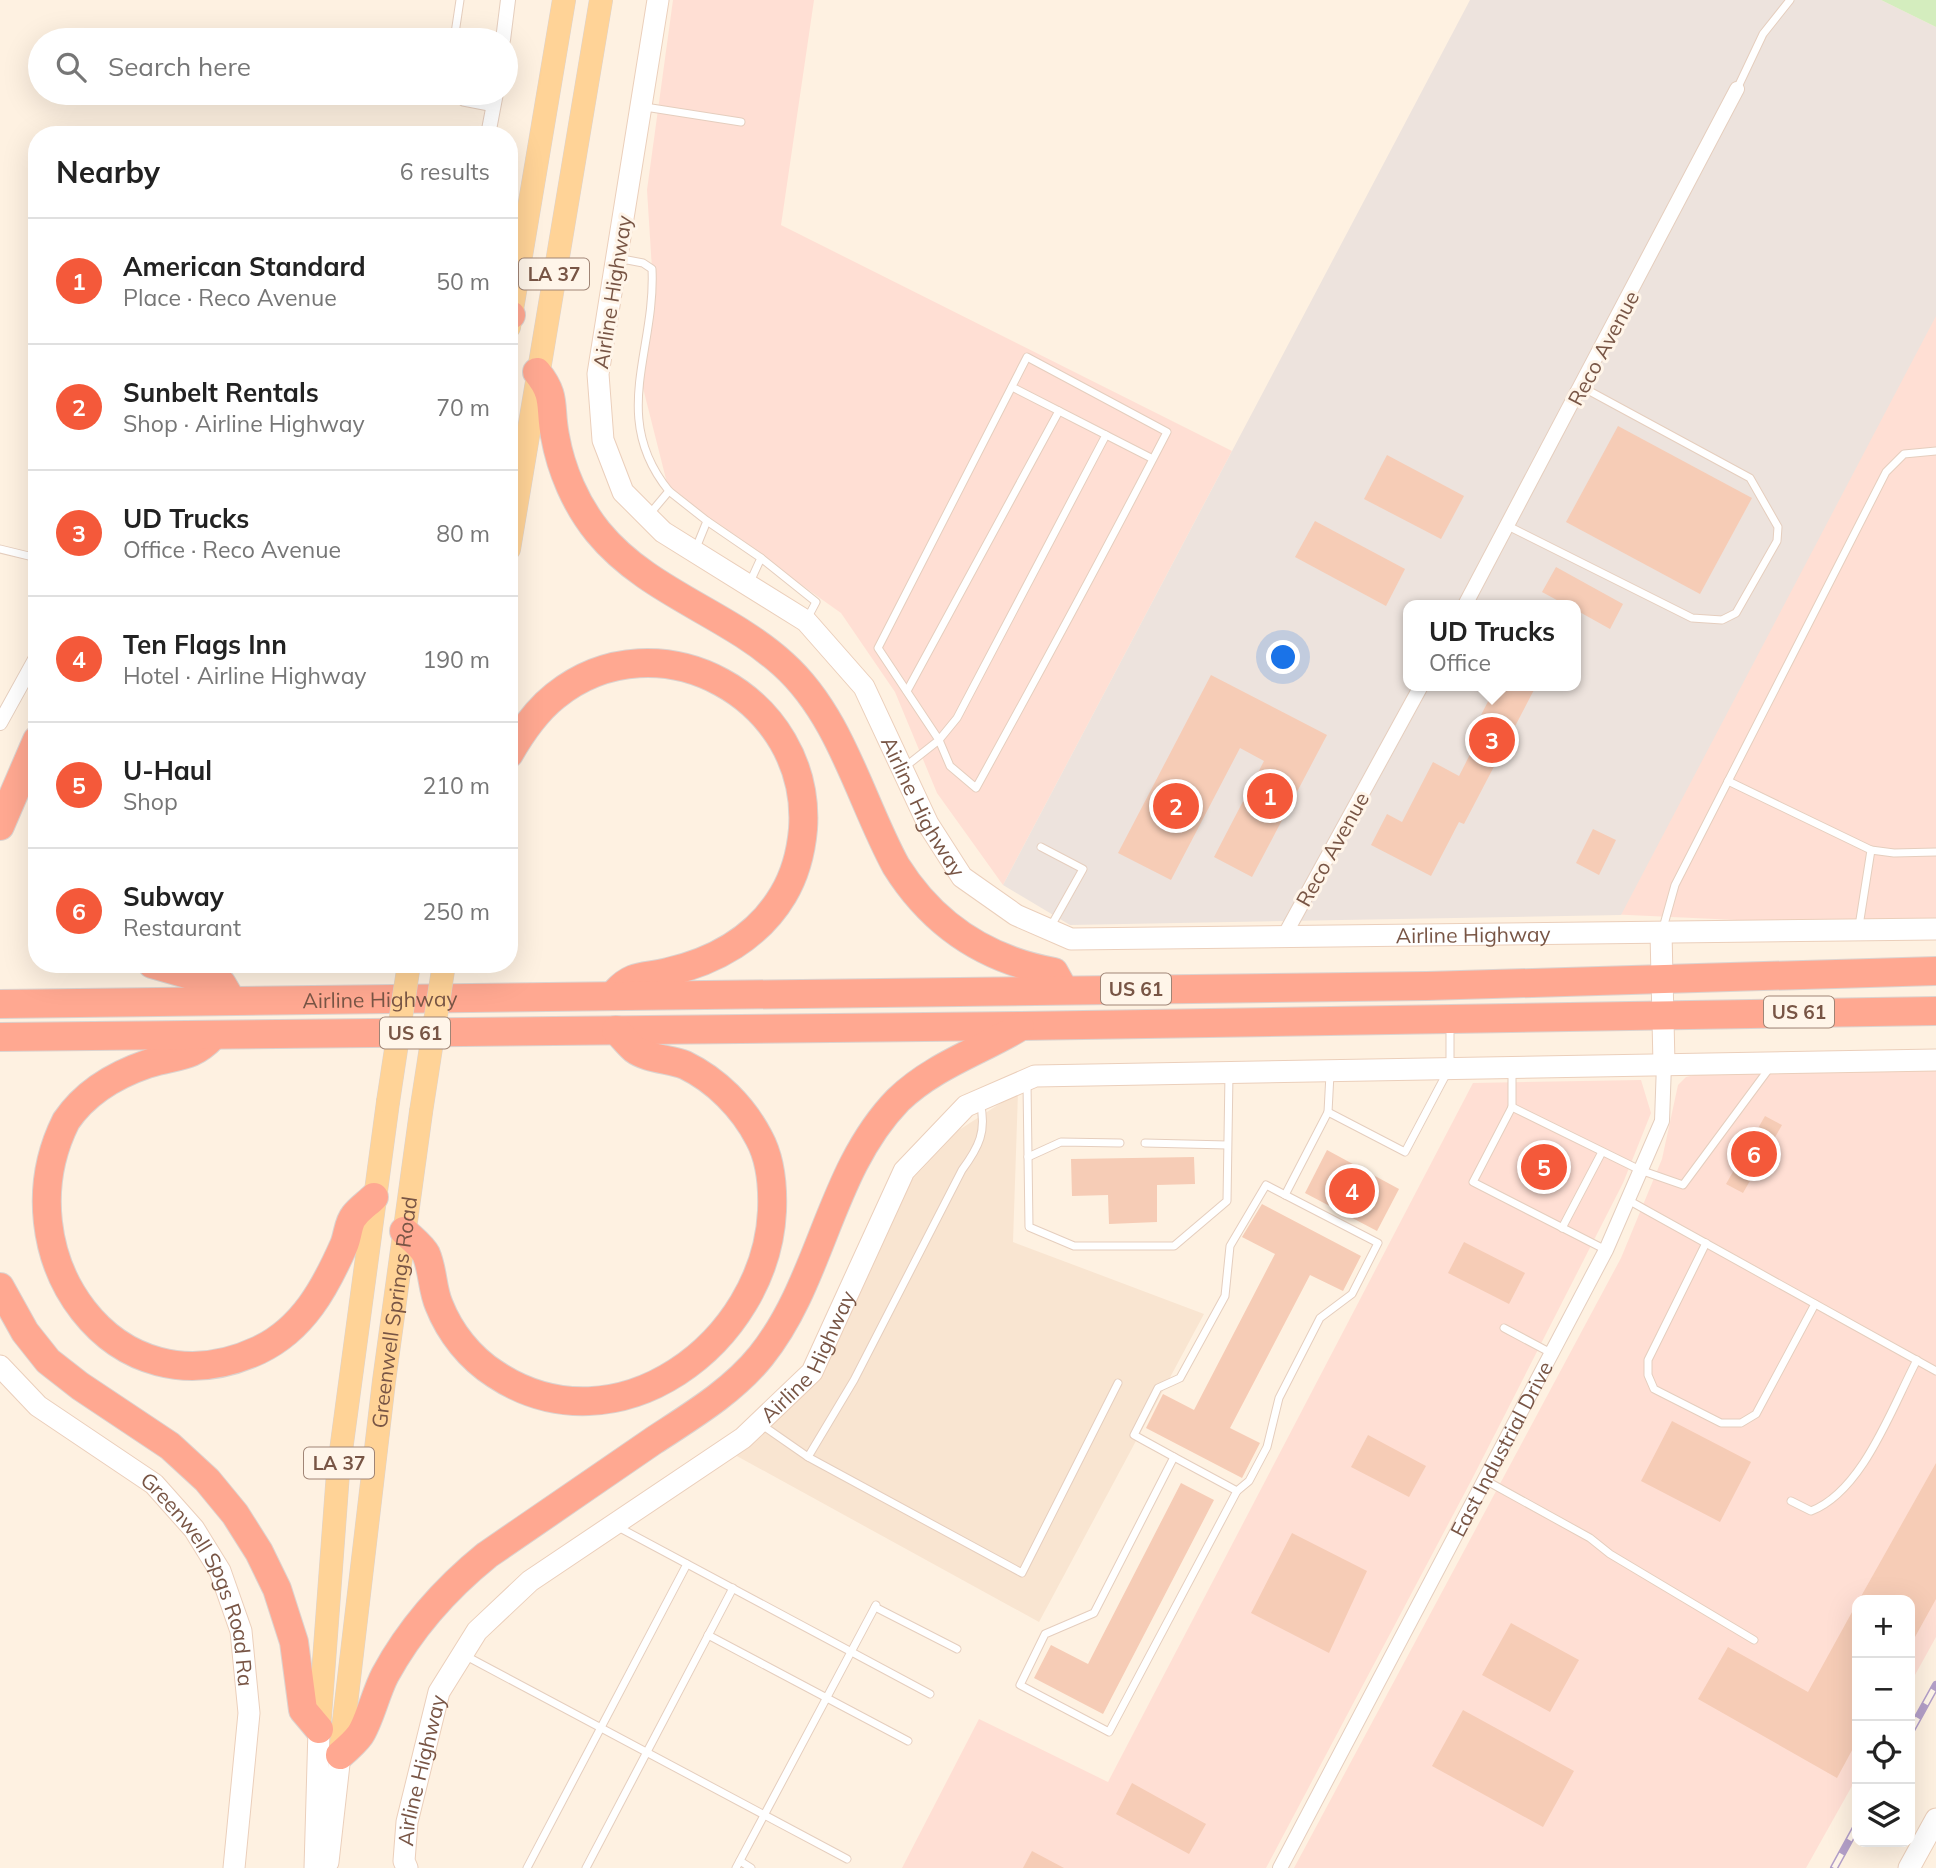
<!DOCTYPE html>
<meta charset="utf-8">
<style>
:root{--surface:#fff;--page:#f2f2f2;--text:#222;--muted:#767676;--line:#e0e0e0;--accent:#f4593a}
body{margin:0;font-family:Mulish,sans-serif;background:var(--page);color:var(--text)}
.controls{position:absolute;right:21px;bottom:21px;display:grid;overflow:hidden;border-radius:14px;box-shadow:0 7px 28px #0002}
.controls button{width:63px;height:63px;display:grid;place-items:center;padding:0;border:0;border-bottom:2px solid var(--line);background:var(--surface);color:var(--text);font:35px sans-serif}
.you{position:absolute;left:1284px;top:658px;width:24px;height:24px;margin:-18px;border:5px solid #fff;border-radius:50%;background:#1a73e8;box-shadow:0 0 0 10px #1a73e833}
.badge{display:grid;place-items:center;width:46px;height:46px;border-radius:50%;background:var(--accent);color:#fff;font-size:23px;font-weight:700}
.pin{position:absolute;translate:-50% -50%;border:4px solid #fff;box-shadow:0 2px 7px #0006}
.popup{position:absolute;left:1403px;top:600px;width:178px;height:91px;box-sizing:border-box;display:grid;place-content:center;border-radius:14px;background:var(--surface);filter:drop-shadow(0 2px 5px #0005);font-size:23px;white-space:nowrap;color:var(--muted)}
.popup b{font-size:26px;color:var(--text)}
.popup::after{content:'';position:absolute;left:50%;top:100%;margin-left:-14px;border:14px solid transparent;border-top-color:var(--surface)}
.list{margin:0;padding:0;list-style:none}
h2{display:flex;justify-content:space-between;align-items:center;height:91px;margin:0;padding:0 28px;font-size:30px}
h2 small{font-size:23px;font-weight:400;color:var(--muted)}
.list li{display:grid;grid-template-columns:46px 1fr auto;gap:21px;align-items:center;box-sizing:border-box;height:126px;padding:0 28px;border-top:2px solid var(--line)}
.list b{display:block;font-size:26px;white-space:nowrap}
.list p{margin:0;font-size:23px;white-space:nowrap;color:var(--muted)}
.list em{font-size:23px;font-style:normal;color:var(--muted)}
.icon{flex:none;width:38px;height:38px;fill:none;stroke:currentColor;stroke-width:2;stroke-linecap:round;stroke-linejoin:round}
.map{position:relative;flex:none;width:1936px;height:1868px;overflow:hidden}
.search{position:absolute;background:var(--surface);box-shadow:0 7px 28px #0002;left:28px;top:28px;width:490px;height:77px;display:flex;align-items:center;gap:18px;box-sizing:border-box;padding:0 24px;border-radius:38px;color:var(--muted);font-size:26px}
.panel{position:absolute;background:var(--surface);box-shadow:0 7px 28px #0002;left:28px;top:126px;width:490px;height:847px;border-radius:28px}
.map>svg:first-child{display:block}
</style>
<div class="map">
<svg width="1936" height="1868" viewBox="0 0 1936 1868">
<rect width="100%" height="100%" fill="#fef1e1"/>
<polygon fill="#f9e5d1" points="1018,1092 1013,1242 1204,1314 1039,1622 735,1455 812,1383 908,1184 959,1130"/>
<g fill="#ffdfd4">
<polygon points="673,0 814,0 781,225 1232,451 1003,885 937,793 895,692 841,613 669,491 641,380 652,269 647,190"/>
<polygon points="1936,309 1936,929 1607,914"/>
<polygon points="1936,1071 1936,1637 1910,1684 1910,1600 1857,1600 1857,1777 1806,1868 1294,1868 1621,1258 1662,1159 1678,1085 1686,1077 1703,1073"/>
<polygon points="1641,1080 1651,1113 1623,1183 1471,1481 1266,1868 902,1868 979,1719 1108,1782 1473,1083"/>
</g>
<path fill="#ede3dd" fill-rule="evenodd" d="M1470 0H1881L1936 27V316L1621 915 1070 925 1003 885ZM1408 605H1576V686H1408Z"/>
<polygon fill="#d4edbe" points="1881,0 1936,0 1936,27"/>
<g fill="#f6ccb6">
<polygon points="1618,426 1752,498 1700,594 1566,522"/>
<polygon points="1387,455 1464,496 1441,539 1364,499"/>
<polygon points="1315,521 1405,569 1386,606 1295,557"/>
<polygon points="1556,567 1623,604 1610,629 1576,610 1576,605 1566,605 1542,592"/>
<polygon points="1211,675 1327,735 1252,877 1214,857 1264,761 1240,748 1171,880 1118,853"/>
<polygon points="1496,686 1536,686 1464,824 1459,822 1431,876 1371,845 1387,814 1402,822 1433,762 1459,776 1488,719 1481,715"/>
<polygon points="1593,829 1616,840 1599,875 1576,863"/>
<polygon points="1765,1116 1782,1125 1743,1193 1726,1184"/>
<polygon points="1531,1143 1571,1164 1557,1191 1517,1171"/>
<polygon points="1327,1150 1399,1189 1377,1231 1305,1193"/>
<polygon points="1194,1157 1195,1184 1157,1185 1157,1222 1109,1224 1108,1195 1072,1196 1071,1159"/>
<polygon points="1262,1204 1361,1256 1343,1291 1310,1275 1230,1428 1260,1443 1242,1478 1146,1428 1163,1394 1194,1410 1275,1254 1242,1237"/>
<polygon points="1464,1242 1525,1273 1509,1304 1448,1273"/>
<polygon points="1672,1421 1751,1462 1720,1522 1641,1481"/>
<polygon points="1368,1435 1426,1466 1409,1497 1351,1467"/>
<polygon points="1936,1463 1936,1599 1910,1646 1910,1600 1859,1600"/>
<polygon points="1181,1483 1214,1500 1103,1714 1034,1678 1051,1645 1088,1664"/>
<polygon points="1292,1533 1367,1571 1329,1653 1251,1613"/>
<polygon points="1857,1603 1857,1741 1837,1778 1698,1699 1728,1647 1808,1692"/>
<polygon points="1511,1623 1579,1660 1550,1712 1482,1675"/>
<polygon points="1463,1710 1574,1771 1543,1827 1432,1766"/>
<polygon points="1132,1783 1206,1824 1189,1854 1116,1814"/>
<polygon points="1032,1851 1064,1868 1023,1868"/>
</g>
<g fill="none" stroke-linecap="round" stroke-linejoin="round">
<g stroke="#e5cebe" stroke-width="9">
<g id="lane">
<polyline points="454,40 460,0"/>
<polyline points="1737,89 1763,34 1790,0"/>
<polyline points="450,93 463,102 494,108"/>
<polyline points="645,107 741,122"/>
<path d="M617 258 643 263 652 269C656 351 609 417 669 491L648 516"/>
<polyline points="1012,387 1106,435"/>
<polyline points="669,491 707,521 696,548"/>
<polyline points="707,521 761,558 750,582"/>
<polyline points="1508,526 1692,618 1722,620 1736,613 1777,541 1778,527 1750,478 1582,387"/>
<polyline points="0,549 37,558"/>
<polyline points="761,558 816,602 807,619"/>
<polyline points="907,691 1059,411"/>
<path d="M906 766 939 740 950 766 976 788C1041 670 1105 552 1167 432L1027 357 878 648 939 740 957 718 1106 435 1153 459"/>
<polyline points="1728,781 1871,850 1859,926"/>
<polyline points="1041,847 1083,869 1051,926"/>
<polyline points="1871,850 1894,853 1936,852"/>
<polyline points="1663,928 1675,885 1886,472 1904,454 1936,451"/>
<polyline points="1027,1084 1029,1227 1074,1246 1174,1246 1227,1201 1229,1074"/>
<polyline points="1512,1107 1512,1069"/>
<polyline points="1328,1112 1330,1074"/>
<polyline points="1145,1143 1227,1145"/>
<polyline points="1028,1157 1061,1142 1120,1143"/>
<polygon points="1266,1185 1378,1243 1352,1294 1320,1318 1279,1398 1267,1447 1249,1481 1237,1491 1109,1732 1020,1685 1045,1634 1094,1613 1174,1457 1134,1435 1158,1388 1180,1378 1225,1296 1230,1246"/>
<polyline points="1285,1195 1328,1112 1405,1152 1450,1067 1450,1025"/>
<polyline points="1628,1200 1936,1371"/>
<polyline points="1562,1228 1602,1152"/>
<polyline points="1706,1243 1648,1360 1648,1375 1654,1389 1721,1423 1741,1423 1756,1414 1815,1304"/>
<polyline points="1606,1250 1473,1182 1512,1107 1640,1170 1683,1185 1771,1066"/>
<polyline points="1504,1328 1551,1353"/>
<path d="M762 1425 808 1457 854 1380 962 1170C979 1147 987 1131 980 1102"/>
<polyline points="808,1457 1022,1573 1118,1383"/>
<polyline points="1174,1457 1237,1491"/>
<polyline points="1485,1480 1590,1538 1610,1554 1754,1640"/>
<path d="M1791 1501 1811 1511C1863 1491 1892 1407 1917 1360"/>
<polyline points="618,1527 930,1694"/>
<polyline points="875,1607 957,1649"/>
<polyline points="708,1635 908,1741"/>
<polyline points="466,1656 847,1859"/>
<polyline points="740,1861 751,1868"/>
<polyline points="527,1868 687,1564"/>
<polyline points="586,1868 733,1588"/>
<polyline points="736,1868 876,1605"/>
</g>
</g>
<g stroke="#e5cebe" stroke-width="16">
<g id="street">
<polyline points="503,40 508,0"/>
<polyline points="488,135 496,93"/>
<polyline points="1465,605 1737,89"/>
<polyline points="0,723 37,656"/>
<polyline points="1283,938 1421,686"/>
<path id="s1" d="M1280 1868 1606 1250 1662 1121 1664 1064"/>
</g>
</g>
<g stroke="#ebcfbb" stroke-width="23">
<g id="secondary">
<path id="s2" d="M658 0 598 374 603 440 623 492 663 532 806 621 864 687 928 824 962 877 1016 915 1071 939 1936 929"/>
<polyline points="1661,933 1664,1064"/>
<path id="s3" d="M0 1366 38 1406 154 1484 194 1529 220 1571 241 1631 249 1713 234 1868"/>
<polyline points="328,1862 340,1755"/>
<polyline points="315,1868 319,1729"/>
<path id="s4" d="M407 1868 404 1861 407 1822 439 1692 477 1631 530 1581 743 1438 812 1372 904 1171 966 1106 1035 1076 1936 1060"/>
<polyline points="1909,1868 1936,1819"/>
</g>
</g>
<g stroke="#dcd3cf" stroke-width="24">
<g id="primary">
<polyline points="509,327 564,0"/>
<polyline points="509,549 601,0"/>
<polyline points="319,1729 338,1473 388,1102"/>
<path id="s5" d="M340 1755 384 1381 421 1112"/>
</g>
</g>
<g stroke="#dcd3cf" stroke-width="30">
<g id="highway">
<polyline points="509,316 511,315"/>
<path d="M537 372C557 397 549 406 555 436 561 470 576 505 598 532 647 592 727 613 783 664 841 716 860 800 896 866 933 925 987 960 1054 972L1064 990"/>
<path d="M509 754C521 733 535 712 555 696 659 613 812 698 803 829 801 852 795 875 783 895 758 937 715 961 668 972 645 978 633 973 616 992"/>
<polyline points="0,826 37,740"/>
<polyline points="152,964 222,984 232,1001"/>
<path id="s6" d="M0 1004 1427 986 1936 971"/>
<path d="M213 1036C190 1060 177 1054 147 1064 115 1075 85 1093 66 1121 0 1253 114 1418 259 1350 303 1329 325 1288 344 1245 348 1236 348 1223 354 1216 359 1209 368 1203 374 1197"/>
<polyline points="0,1037 1021,1026 1936,1011"/>
<path d="M404 1231C411 1238 422 1246 426 1254 433 1270 432 1289 439 1305 450 1333 470 1358 495 1374 617 1455 766 1342 772 1211 773 1186 771 1160 759 1138 743 1107 716 1080 685 1065 670 1059 647 1059 634 1049 628 1044 622 1036 616 1030"/>
<polyline points="0,1287 25,1332 48,1361 80,1386 170,1446 207,1480 235,1514 259,1552 277,1589 294,1642 303,1710 319,1729"/>
<path d="M340 1755C347 1749 355 1742 360 1735 369 1722 376 1692 385 1675 411 1627 445 1589 487 1555 542 1517 598 1479 653 1441 691 1416 732 1392 761 1356 822 1280 829 1171 898 1100 933 1066 980 1051 1020 1027"/>
</g>
</g>
<use href="#lane" stroke="#fff" stroke-width="7"/>
<use href="#street" stroke="#fff" stroke-width="14"/>
<use href="#secondary" stroke="#fff" stroke-width="21"/>
<use href="#primary" stroke="#ffd397" stroke-width="23"/>
<use href="#highway" stroke="#ffa891" stroke-width="28"/>
<g stroke="#b39fc8" stroke-width="8">
<g id="rail">
<polyline points="1910,1732 1936,1685"/>
<polyline points="1834,1868 1857,1826"/>
</g>
</g>
<use href="#rail" stroke="#fff5e9" stroke-width="5" stroke-dasharray="16" stroke-linecap="butt"/>
<g stroke="#dcd3cf" stroke-width="24" stroke-linecap="butt">
<g id="primary-bridge">
<polyline points="388,1102 409,964"/>
<polyline points="421,1112 444,964"/>
</g>
</g>
<use href="#primary-bridge" stroke="#ffd397" stroke-width="23"/>
</g>
<g text-anchor="middle" dominant-baseline="central" stroke-width="6" stroke-linejoin="round" paint-order="stroke">
<g fill="#fff5e9" stroke="#a08576" stroke-width="2">
<rect x="519" y="258.5" width="70" height="31" rx="5"/>
<rect x="1101" y="973.5" width="70" height="31" rx="5"/>
<rect x="1764" y="996.5" width="70" height="31" rx="5"/>
<rect x="380" y="1017.5" width="70" height="31" rx="5"/>
<rect x="304" y="1447.5" width="70" height="31" rx="5"/>
</g>
<g font-size="19" font-weight="bold" fill="#785545">
<text x="554" y="274">LA 37</text>
<text x="1136" y="989">US 61</text>
<text x="1799" y="1012">US 61</text>
<text x="415" y="1033">US 61</text>
<text x="339" y="1463">LA 37</text>
</g>
<g font-size="21" fill="#785545" stroke="#fff5e9">
<text transform="translate(612 292) rotate(-81)">Airline Highway</text>
<text transform="translate(1603 348) rotate(-62)">Reco Avenue</text>
<text stroke="none"><textPath href="#s2" startOffset="947">Airline Highway</textPath></text>
<text transform="translate(1332 849) rotate(-61)">Reco Avenue</text>
<text stroke="none"><textPath href="#s2" startOffset="1556">Airline Highway</textPath></text>
<text stroke="none"><textPath href="#s6" startOffset="380">Airline Highway</textPath></text>
<text stroke="none"><textPath href="#s5" startOffset="446">Greenwell Springs Road</textPath></text>
<text stroke="none"><textPath href="#s4" startOffset="688">Airline Highway</textPath></text>
<text stroke="none"><textPath href="#s1" startOffset="474">East Industrial Drive</textPath></text>
<text stroke="none"><textPath href="#s3" startOffset="303">Greenwell Spgs Road Ra</textPath></text>
<text stroke="none"><textPath href="#s4" startOffset="100">Airline Highway</textPath></text>
</g>
</g>
</svg>
<div class="controls">
<button>+</button>
<button>−</button>
<button><svg class="icon" aria-label="locate" viewBox="0 0 24 24"><circle cx="12" cy="12" r="6"/><path d="M12 2v4M12 18v4M2 12h4M18 12h4"/></svg></button>
<button><svg class="icon" aria-label="layers" viewBox="0 0 24 24"><path d="M12 4l9 5-9 5-9-5zM3 14l9 5 9-5"/></svg></button>
</div>
<div class="you"></div>
<div class="pin badge" style="left:1270px;top:796px">1</div>
<div class="pin badge" style="left:1176px;top:806px">2</div>
<div class="pin badge" style="left:1492px;top:740px">3</div>
<div class="popup"><b>UD Trucks</b>Office</div>
<div class="pin badge" style="left:1352px;top:1191px">4</div>
<div class="pin badge" style="left:1544px;top:1167px">5</div>
<div class="pin badge" style="left:1754px;top:1154px">6</div>
<div class="search"><svg class="icon" aria-label="search" viewBox="0 0 24 24"><circle cx="10" cy="10" r="6"/><path d="M15 15l6 6"/></svg>Search here</div>
<section class="panel">
<h2>Nearby<small>6 results</small></h2>
<ul class="list">
<li><span class="badge">1</span><div><b>American Standard</b><p>Place · Reco Avenue</p></div><em>50 m</em></li>
<li><span class="badge">2</span><div><b>Sunbelt Rentals</b><p>Shop · Airline Highway</p></div><em>70 m</em></li>
<li><span class="badge">3</span><div><b>UD Trucks</b><p>Office · Reco Avenue</p></div><em>80 m</em></li>
<li><span class="badge">4</span><div><b>Ten Flags Inn</b><p>Hotel · Airline Highway</p></div><em>190 m</em></li>
<li><span class="badge">5</span><div><b>U-Haul</b><p>Shop</p></div><em>210 m</em></li>
<li><span class="badge">6</span><div><b>Subway</b><p>Restaurant</p></div><em>250 m</em></li>
</ul>
</section>
</div>
